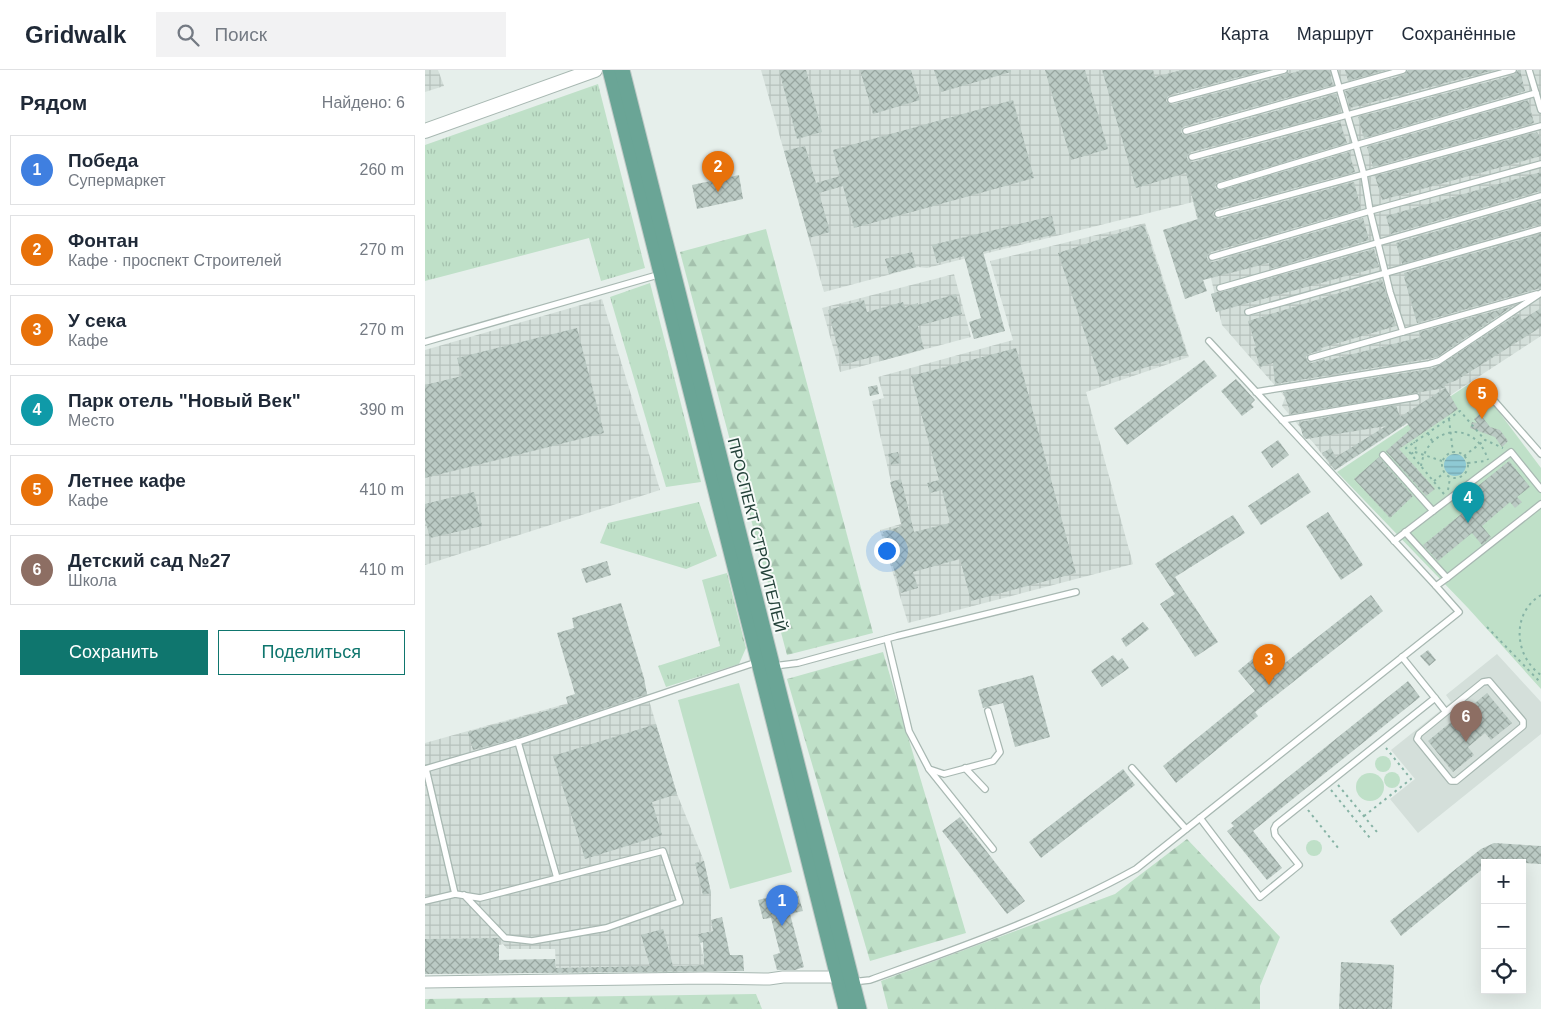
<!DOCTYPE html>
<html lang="ru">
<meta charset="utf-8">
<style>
:root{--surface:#fff;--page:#f2f2f3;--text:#1f2937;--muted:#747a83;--line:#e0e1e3;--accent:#0f766e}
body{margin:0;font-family:Helvetica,sans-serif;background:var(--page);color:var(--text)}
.controls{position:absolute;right:15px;bottom:15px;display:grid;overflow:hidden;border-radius:0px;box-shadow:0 5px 20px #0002}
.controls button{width:45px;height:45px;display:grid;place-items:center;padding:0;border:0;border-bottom:1px solid var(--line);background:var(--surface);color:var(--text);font:25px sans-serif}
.you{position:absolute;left:461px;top:480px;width:18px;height:18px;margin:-12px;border:4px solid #fff;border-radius:50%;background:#1a73e8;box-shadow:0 0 0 8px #1a73e833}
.badge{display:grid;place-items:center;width:32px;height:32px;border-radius:50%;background:var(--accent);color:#fff;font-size:16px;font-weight:700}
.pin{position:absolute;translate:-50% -41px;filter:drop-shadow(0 1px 2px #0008)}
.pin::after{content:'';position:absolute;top:26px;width:18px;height:15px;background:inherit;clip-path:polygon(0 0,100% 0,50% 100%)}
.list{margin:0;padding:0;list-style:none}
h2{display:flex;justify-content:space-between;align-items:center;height:65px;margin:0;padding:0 20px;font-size:21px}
h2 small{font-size:16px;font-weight:400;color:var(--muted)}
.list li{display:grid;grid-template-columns:32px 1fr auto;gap:15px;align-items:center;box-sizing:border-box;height:70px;margin:0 10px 10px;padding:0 10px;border:1px solid var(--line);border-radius:0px}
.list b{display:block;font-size:19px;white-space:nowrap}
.list p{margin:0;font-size:16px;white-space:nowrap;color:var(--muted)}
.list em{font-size:16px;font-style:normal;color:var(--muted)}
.actions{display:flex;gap:10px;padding:15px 20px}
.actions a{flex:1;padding:11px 0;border:1px solid var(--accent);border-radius:0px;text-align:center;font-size:18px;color:var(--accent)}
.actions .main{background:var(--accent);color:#fff}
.icon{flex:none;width:28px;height:28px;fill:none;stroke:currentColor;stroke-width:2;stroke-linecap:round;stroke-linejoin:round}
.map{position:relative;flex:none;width:1116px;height:939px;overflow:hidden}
header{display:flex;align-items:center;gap:30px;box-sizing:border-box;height:70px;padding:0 25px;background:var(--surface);border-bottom:1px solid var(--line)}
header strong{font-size:24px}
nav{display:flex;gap:28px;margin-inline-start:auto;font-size:18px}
.search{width:350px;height:45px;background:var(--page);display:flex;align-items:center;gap:12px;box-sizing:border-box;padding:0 18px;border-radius:0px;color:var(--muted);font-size:19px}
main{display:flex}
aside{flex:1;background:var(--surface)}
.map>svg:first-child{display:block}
</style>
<header>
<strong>Gridwalk</strong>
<div class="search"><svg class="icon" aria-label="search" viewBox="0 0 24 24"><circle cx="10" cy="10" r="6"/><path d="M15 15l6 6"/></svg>Поиск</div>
<nav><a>Карта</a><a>Маршрут</a><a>Сохранённые</a></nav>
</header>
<main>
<aside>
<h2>Рядом<small>Найдено: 6</small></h2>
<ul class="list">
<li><span class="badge" style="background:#3f7fe0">1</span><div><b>Победа</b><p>Супермаркет</p></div><em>260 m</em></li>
<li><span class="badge" style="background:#e8710a">2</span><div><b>Фонтан</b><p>Кафе · проспект Строителей</p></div><em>270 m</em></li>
<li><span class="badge" style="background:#e8710a">3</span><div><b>У сека</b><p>Кафе</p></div><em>270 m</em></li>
<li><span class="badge" style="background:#0f9aa8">4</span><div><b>Парк отель &quot;Новый Век&quot;</b><p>Место</p></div><em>390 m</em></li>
<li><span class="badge" style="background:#e8710a">5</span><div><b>Летнее кафе</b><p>Кафе</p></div><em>410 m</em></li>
<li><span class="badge" style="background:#8d6e63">6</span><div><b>Детский сад №27</b><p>Школа</p></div><em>410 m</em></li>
</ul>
<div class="actions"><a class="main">Сохранить</a><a>Поделиться</a></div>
</aside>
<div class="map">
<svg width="1116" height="939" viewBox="0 0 1116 939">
<defs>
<pattern id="industrial-grid" width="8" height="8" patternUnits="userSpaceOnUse" patternTransform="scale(1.25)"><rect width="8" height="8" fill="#d4dfda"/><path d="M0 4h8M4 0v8" fill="none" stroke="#b6c1bc"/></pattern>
<pattern id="grass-tufts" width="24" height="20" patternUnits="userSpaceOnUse" patternTransform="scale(1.25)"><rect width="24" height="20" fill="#bfe0c8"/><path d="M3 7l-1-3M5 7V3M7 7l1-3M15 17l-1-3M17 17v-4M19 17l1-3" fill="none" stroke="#a4c1ad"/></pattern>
<pattern id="forest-firs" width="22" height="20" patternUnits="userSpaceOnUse" patternTransform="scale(1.25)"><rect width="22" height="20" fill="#bfe0c8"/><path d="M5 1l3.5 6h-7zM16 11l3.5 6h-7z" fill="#a4c1ad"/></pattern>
<pattern id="water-rules" width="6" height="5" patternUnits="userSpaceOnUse" patternTransform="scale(1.25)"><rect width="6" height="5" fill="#8ec9d4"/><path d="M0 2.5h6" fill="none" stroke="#74a5ad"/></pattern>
<pattern id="building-cross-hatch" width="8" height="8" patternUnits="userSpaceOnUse" patternTransform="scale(1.25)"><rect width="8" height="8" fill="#bbcac4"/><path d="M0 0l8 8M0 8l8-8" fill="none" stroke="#98a6a0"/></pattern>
</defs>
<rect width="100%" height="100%" fill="#e6efeb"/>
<polygon fill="#d4dfda" points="1072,584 1116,632 1116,664 993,763 965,729 990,709 966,680 1026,632 1021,625"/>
<g fill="url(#industrial-grid)">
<polygon points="0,0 13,0 19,16 0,22"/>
<polygon points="336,0 1116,0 1116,266 909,401 891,376 857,336 860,327 797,255 768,132 502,198 493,197 399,222"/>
<polygon points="720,153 764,287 661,322 708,494 483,553 455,460 476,454 447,331 459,328 453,307 588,270 565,191"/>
<polygon points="529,204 546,267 415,302 397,238"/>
<polygon points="177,229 235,420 0,495 0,280"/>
<polygon points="220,617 252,724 279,791 286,823 286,850 288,861 273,864 278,885 279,895 131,898 130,879 82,879 78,874 74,875 74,868 0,869 0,673 176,624"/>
</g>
<g fill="url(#grass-tufts)">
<polygon points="173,14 220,198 176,211 164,168 0,211 0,75"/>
<polygon points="225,213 276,412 241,417 185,227"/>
<polygon points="274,432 292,486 261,499 175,473 183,453"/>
<polygon points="302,503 321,578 314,594 241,617 233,596 295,576 277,510"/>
</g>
<g fill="url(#forest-firs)">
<polygon points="341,159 448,563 362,585 255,182"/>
<polygon points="458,582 541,863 445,891 362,609"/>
<polygon points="762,769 855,867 835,916 835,939 463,939 456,911 690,824"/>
<polygon points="331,924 337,939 0,939 0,929"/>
</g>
<g fill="#bfe0c8">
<polygon points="1050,310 1116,398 1116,619 1043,538 912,402"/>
<polygon points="314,613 367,802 305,819 253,630"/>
<circle cx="958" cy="694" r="8"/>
<circle cx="967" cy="710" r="8"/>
<circle cx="945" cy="717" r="14"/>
<circle cx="889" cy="778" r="8"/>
</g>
<circle fill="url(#water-rules)" cx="1030" cy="395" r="11"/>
<g fill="url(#building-cross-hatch)">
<polygon points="354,0 381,0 397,62 372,69"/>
<polygon points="435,0 486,0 495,30 448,44"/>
<polygon points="509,0 586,0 586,2 516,22"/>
<polygon points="620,0 660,0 683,79 646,90"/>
<polygon points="677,0 728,0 730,7 757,0 841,0 745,25 742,27 741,31 745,35 860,5 863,2 864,4 877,0 904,0 908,15 760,56 757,58 756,62 758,65 762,66 911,24 916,41 913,43 766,82 763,84 762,88 764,91 768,92 915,52 922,73 794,112 791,113 790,117 792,120 796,120 924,82 930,102 792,139 789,141 788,145 790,148 794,149 929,112 936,139 786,182 783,184 782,188 784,191 788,192 938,148 944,170 845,199 844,193 778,210 782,221 760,229 738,160 773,149 761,103 711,118"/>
<polygon points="920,0 961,0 923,11"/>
<polygon points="983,0 1070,0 925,38 920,21 979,5"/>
<polygon points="1093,0 1095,0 1100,21 939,68 933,47 1089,5"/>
<polygon points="588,30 609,108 429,158 418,116 394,123 405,162 384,168 359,81 380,76 391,113 415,106 408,80"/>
<polygon points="1103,30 1109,53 948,97 942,77"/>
<polygon points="1112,62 1116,70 1116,86 957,130 950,106"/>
<polygon points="1116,102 1116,121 966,164 961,146"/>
<polygon points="314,105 318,129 272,139 267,115"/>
<polygon points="1116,131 1116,154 977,194 971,173"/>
<polygon points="627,146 631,164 558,182 580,261 549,269 544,252 556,248 539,186 512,193 507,175"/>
<polygon points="719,155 762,284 676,312 633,183"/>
<polygon points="1116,164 1116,218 992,253 979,207 980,207 979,203"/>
<polygon points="949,179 954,197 791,242 786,224 792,222 796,222"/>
<polygon points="487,182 491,197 464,204 460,189"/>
<polygon points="957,210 971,256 896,278 897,280 883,284 881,287 883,292 887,293 899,289 900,291 996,267 994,262 1088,236 1012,287 1003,289 850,314 848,293 835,297 829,278 831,277 823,251"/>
<polygon points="531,224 537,244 493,256 499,279 456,291 454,285 417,295 403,240 439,230 442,242 478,232 480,237 493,233 493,235"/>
<polygon points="1116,238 1116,257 1032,310 1019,315 1033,339 974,379 1010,419 1001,426 961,381 986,359 982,353 910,400 897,383 906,378 911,387 961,356 881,369 878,366 874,352 971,335 975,347 1020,318 866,344 858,322 1005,299 1015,295 1093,244 1097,250"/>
<polygon points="152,258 179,363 0,408 0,315 37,306 32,288"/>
<polygon points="591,278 651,503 546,531 535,489 488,502 493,518 476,523 458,462 477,456 465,412 476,409 489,462 525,453 517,420 505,423 502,413 514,410 486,306"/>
<polygon points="779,290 792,306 702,375 689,358"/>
<polygon points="811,309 830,330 826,334 829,337 817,346 796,321"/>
<polygon points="452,315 454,324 445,326 443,317"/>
<polygon points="1055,344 1065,357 1075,360 1083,371 1077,377 1070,367 1045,358 1047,352 1052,353 1049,349"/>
<polygon points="853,370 864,385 847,398 836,382"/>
<polygon points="473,382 476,393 466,395 463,384"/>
<polygon points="954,387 988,426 965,448 929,409"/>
<polygon points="1084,391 1105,417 1092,427 1097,432 1090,438 1085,432 1057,456 1066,467 1057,475 1047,463 1013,491 998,475 1050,433 1043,424"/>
<polygon points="873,403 886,422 836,455 823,436"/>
<polygon points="49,422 57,456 5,468 0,449 0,434"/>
<polygon points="903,442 938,495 916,510 881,456"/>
<polygon points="808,445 820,463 750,507 793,572 770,587 735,534 750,524 730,494"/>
<polygon points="182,491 186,505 161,513 156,499"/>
<polygon points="946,525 958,541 830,642 833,646 751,713 738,696 830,621 813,601 836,582 851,600"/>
<polygon points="196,533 219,608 222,624 92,668 48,680 43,662 143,635 141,627 150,624 132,563 149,558 147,548"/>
<polygon points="718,552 724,559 701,577 696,569"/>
<polygon points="1003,580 1011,590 1004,596 995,586"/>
<polygon points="688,585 693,591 697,588 704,598 677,617 666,601"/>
<polygon points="608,605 625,667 590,677 578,633 558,638 553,620"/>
<polygon points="983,611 995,627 828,761 857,798 842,810 802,761 809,756 806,753"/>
<polygon points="1062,623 1087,653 1066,670 1060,663 1043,677 1049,685 1028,702 1003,671 1026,652 1029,655 1031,654 1034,658 1048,647 1043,639"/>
<polygon points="231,654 252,724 227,732 237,765 160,789 128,686"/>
<polygon points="698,699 710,715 616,788 604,772"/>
<polygon points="535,747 600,831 582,844 517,761"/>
<polygon points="1069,773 1116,776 1116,794 1067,791 1065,793 1060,793 1060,797 976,866 965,851 1056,779"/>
<polygon points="279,791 286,823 278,825 270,793"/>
<polygon points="372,821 378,841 365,844 379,897 370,900 352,900 348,885 355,883 346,848 338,849 333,830"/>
<polygon points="297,847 305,885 318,885 319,901 0,904 0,869 74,868 74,890 130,889 131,898 225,896 216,865 238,859 248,896 279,895 278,872 275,873 273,864 288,861 286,850"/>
<polygon points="916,892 969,895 967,939 914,939"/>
</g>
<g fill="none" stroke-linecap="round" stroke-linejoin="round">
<g stroke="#a8b8b2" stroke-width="8">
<g id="service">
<polyline points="909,0 931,75 939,105 945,141 965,222 978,262"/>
<polyline points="1104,0 1116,40"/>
<polyline points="746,30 859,0"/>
<polyline points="761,61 978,0"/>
<polyline points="767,87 1088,0"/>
<polyline points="795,116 931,75 1111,23"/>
<polyline points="793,144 1116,56"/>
<polyline points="787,187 945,141 1116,94"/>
<polyline points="795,218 1116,126"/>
<polyline points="823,242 1116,159"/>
<polyline points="784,271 1011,516 1022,508 980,462"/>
<polyline points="0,272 236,204"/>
<polyline points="886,288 1112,224"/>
<polyline points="831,322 1004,294 1014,291 1116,223"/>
<polyline points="1065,326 1116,384"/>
<polyline points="857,350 991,327"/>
<polyline points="958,385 1008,441 1086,382 1116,419"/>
<polyline points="969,471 1008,441"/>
<polyline points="1022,508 1116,434"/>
<polyline points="462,569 484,661 504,699 519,704 568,691 575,682 563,641"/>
<polyline points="349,596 373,593 472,566 651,522"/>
<polyline points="1010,628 1021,642 994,664 992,669 1026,711 1031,711 1098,656 1098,651 1064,611 1058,612 1021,642"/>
<polyline points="93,672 132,808"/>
<polyline points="540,698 560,719"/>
<polyline points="707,698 761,759"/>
<polyline points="0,699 93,672 332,592"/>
<polyline points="1,699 30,824"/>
<polyline points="504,699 568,779"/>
<polyline points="775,748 835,827 874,795 850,765 849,759 851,755 1010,628 977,587"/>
<polyline points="0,831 30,824 55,828 238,781 255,832 181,858 107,871 80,868 39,825"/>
<path d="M427 912 445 910C536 877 626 846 711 799L1034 542 1011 516"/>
</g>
</g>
<g stroke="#a8b8b2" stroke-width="13">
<polyline id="minor" points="0,912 281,908 344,909 358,907 413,907"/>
</g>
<g stroke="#a8b8b2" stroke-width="16">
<polyline id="tertiary" points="0,61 170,0"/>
</g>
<g stroke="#c2cac8" stroke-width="17">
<g id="primary">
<polyline points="185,0 421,939"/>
<polyline points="197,0 434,939"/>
</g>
</g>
<g stroke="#86b3a5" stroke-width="2" stroke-dasharray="2.5 4" stroke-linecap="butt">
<polyline points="1024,349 1028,383"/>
<polyline points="1003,363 1007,371"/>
<circle cx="1030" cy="395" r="13"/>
<polyline points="990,382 1017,391"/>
<path d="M986 384C991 381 992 378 989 372"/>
<polyline points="1039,386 1060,370"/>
<polyline points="1043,393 1061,391"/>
<path d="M996 396C1002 355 1051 349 1063 390"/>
<polyline points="1009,411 1019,403"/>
<polyline points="1023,420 1025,408"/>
<polyline points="1019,424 981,378 1035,341 1060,370 1078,378"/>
<path d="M1116 525C1086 543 1089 586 1116 605"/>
<polyline points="1062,557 1116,613"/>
<polyline points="913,715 952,762"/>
<polyline points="906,720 945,768"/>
<polyline points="883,740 914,779"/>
<polyline points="939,746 986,709 961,678"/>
</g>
<use href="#service" stroke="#fff" stroke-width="5.5"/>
<use href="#minor" stroke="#fff" stroke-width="11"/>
<use href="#tertiary" stroke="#fff" stroke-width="14"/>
<use href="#primary" stroke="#6aa596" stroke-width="15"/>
</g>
<g text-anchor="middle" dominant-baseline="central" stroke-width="4" stroke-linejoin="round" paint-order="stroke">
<g font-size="16" fill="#24423a" stroke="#f7fbf9">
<text transform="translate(332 465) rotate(76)">ПРОСПЕКТ СТРОИТЕЛЕЙ</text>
</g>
</g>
</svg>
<div class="controls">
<button>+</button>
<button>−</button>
<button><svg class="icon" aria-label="locate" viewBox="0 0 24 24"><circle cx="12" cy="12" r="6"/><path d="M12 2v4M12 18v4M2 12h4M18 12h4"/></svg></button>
</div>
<div class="you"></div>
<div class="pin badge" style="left:357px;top:856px;background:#3f7fe0">1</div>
<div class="pin badge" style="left:293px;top:122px;background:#e8710a">2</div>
<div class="pin badge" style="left:844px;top:615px;background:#e8710a">3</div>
<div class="pin badge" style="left:1043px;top:453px;background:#0f9aa8">4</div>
<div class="pin badge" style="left:1057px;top:349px;background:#e8710a">5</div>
<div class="pin badge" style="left:1041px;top:672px;background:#8d6e63">6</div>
</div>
</main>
